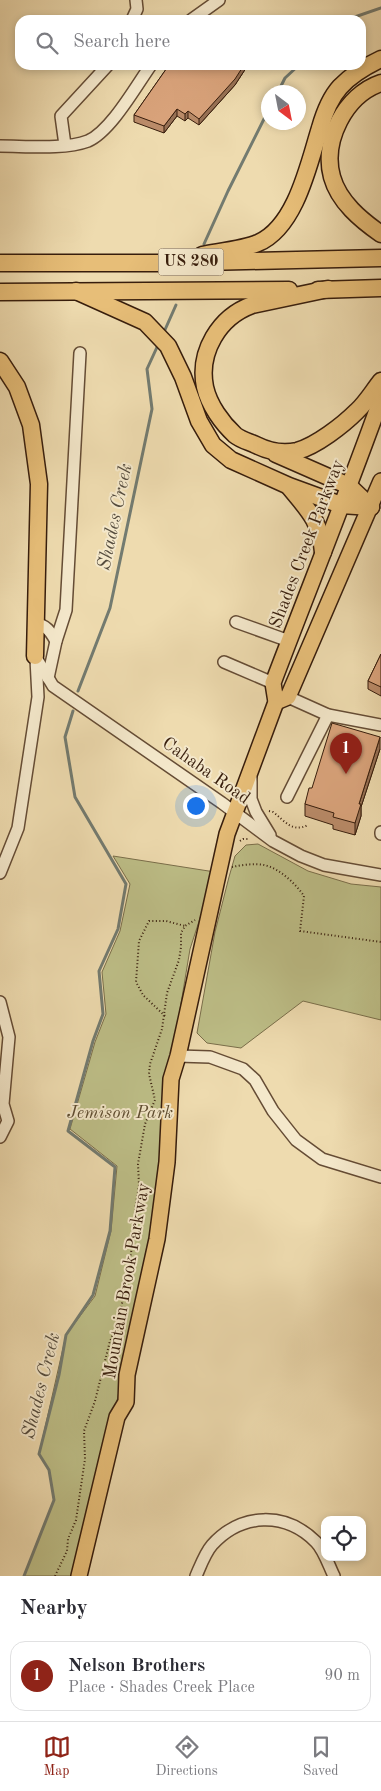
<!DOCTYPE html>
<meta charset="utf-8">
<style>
:root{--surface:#fff;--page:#f7f7f7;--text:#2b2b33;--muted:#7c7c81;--line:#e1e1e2;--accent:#8f2418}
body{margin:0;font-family:"Old Standard TT",serif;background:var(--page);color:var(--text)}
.controls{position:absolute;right:15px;bottom:15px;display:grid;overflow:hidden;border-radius:10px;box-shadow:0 2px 8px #0003}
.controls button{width:45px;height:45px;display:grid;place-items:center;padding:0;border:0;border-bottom:1px solid var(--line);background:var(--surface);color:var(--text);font:25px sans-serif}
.compass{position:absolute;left:261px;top:85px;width:45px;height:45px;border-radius:50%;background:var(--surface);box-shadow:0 2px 8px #0003;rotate:148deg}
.you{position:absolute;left:195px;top:805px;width:18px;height:18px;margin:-12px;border:4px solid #fff;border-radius:50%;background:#1a73e8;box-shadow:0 0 0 8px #1a73e833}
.badge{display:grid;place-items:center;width:32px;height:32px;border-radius:50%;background:var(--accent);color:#fff;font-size:16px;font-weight:700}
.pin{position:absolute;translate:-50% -41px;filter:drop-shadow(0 1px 2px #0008)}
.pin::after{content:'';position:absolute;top:26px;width:18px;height:15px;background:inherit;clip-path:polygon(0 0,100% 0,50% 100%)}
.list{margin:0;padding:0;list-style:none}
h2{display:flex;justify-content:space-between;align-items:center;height:65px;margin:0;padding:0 20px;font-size:21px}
h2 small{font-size:16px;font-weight:400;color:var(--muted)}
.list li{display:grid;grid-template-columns:32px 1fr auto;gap:15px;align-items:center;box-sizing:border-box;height:70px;margin:0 10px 10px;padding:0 10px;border:1px solid var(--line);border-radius:15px}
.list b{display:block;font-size:19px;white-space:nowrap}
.list p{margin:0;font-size:16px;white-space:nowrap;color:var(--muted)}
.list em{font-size:16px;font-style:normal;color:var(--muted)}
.icon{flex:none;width:28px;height:28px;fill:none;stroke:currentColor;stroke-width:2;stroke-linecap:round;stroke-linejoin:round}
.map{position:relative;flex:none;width:381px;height:1576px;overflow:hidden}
.search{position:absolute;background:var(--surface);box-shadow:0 2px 8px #0003;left:15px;right:15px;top:15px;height:55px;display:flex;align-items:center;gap:12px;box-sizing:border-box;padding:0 18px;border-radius:15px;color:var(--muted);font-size:19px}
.sheet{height:145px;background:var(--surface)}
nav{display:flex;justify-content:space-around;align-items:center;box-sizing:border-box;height:70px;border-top:1px solid var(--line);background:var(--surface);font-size:14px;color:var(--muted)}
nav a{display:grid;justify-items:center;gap:2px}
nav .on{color:var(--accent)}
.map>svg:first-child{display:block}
</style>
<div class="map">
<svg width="381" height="1576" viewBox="0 0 381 1576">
<rect width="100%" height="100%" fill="#eedbaf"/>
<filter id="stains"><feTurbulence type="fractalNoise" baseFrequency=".004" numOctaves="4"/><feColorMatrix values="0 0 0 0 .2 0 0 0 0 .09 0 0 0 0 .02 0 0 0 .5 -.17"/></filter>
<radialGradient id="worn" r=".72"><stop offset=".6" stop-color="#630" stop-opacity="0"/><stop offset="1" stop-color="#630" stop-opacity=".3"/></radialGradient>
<g fill="#bdbe87" stroke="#7a6e4a">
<polygon points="258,844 308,871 351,884 381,887 381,1020 303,1001 241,1048 207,1043 197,1033 215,932 229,877 235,856 246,845"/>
<polygon points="113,856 215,872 190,949 168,1082 149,1247 117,1401 74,1576 24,1576 54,1500 49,1470 39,1454 66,1335 95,1296 111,1231 117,1166 70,1129 95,1042 106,1014 102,972 120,931 130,884"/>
</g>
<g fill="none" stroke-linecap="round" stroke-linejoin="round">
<g stroke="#737b70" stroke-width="3">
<polyline points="346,20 381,8"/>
<polyline points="278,92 285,78 299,65"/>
<polyline points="204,244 228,191 268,111"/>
<polyline points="164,332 176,305"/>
<polyline points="78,691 110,608 152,409 147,369 158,345"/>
<polyline points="24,1576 54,1500 49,1470 39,1454 59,1375 66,1335 93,1295 110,1231 115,1167 68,1131 93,1041 103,1014 99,971 118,929 126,884 75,797 65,737 73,711"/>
</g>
<g stroke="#654c35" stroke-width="14">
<g id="minor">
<polyline points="132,20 137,9 136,0"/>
<polyline points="191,20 219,0"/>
<polyline points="65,145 61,116 108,65"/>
<path d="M0 146C26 146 64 150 88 141 111 131 136 86 151 65"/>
<polyline points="236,622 289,641"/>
<path d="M36 624C47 625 51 633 56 641"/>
<polyline points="35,656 53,686 222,803 273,841 301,856 324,865 381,875"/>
<polyline points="224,662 273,683"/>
<polyline points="48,678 56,641 66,610 80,353"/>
<polyline points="288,697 328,715 381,725"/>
<polyline points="251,778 251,799 256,812 270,835"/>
<polyline points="287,797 328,715"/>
<polyline points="381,832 381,834"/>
<polyline points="0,873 18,828 38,697 36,659"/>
<polyline points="0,1002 9,1037 3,1104 8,1121 0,1137"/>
<polyline points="178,1056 210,1057 243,1069 255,1080 273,1111 296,1140 322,1159 381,1177"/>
<path d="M196 1576C200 1567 205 1553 212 1545 241 1513 285 1511 316 1542 324 1550 329 1566 334 1576"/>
</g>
</g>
<g stroke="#371d0c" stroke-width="18">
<g id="major">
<polyline points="276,702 288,697 381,481"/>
<path d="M79 1576 117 1417 126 1402 127 1375 157 1239 167 1162 171 1079 178 1056 227 834 276 702 273 683C309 588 347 494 381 399"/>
</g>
</g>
<g stroke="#371d0c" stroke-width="19">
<g id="highway">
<path d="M381 83C345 95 322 141 332 177 339 202 361 220 381 234"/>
<path d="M202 255C217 252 245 249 258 243 296 227 309 163 320 128 324 114 330 98 340 87 352 74 366 66 381 59"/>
<polyline points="0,263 162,263 381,258"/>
<path d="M328 289 252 305C219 317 198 352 205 387 209 405 222 423 235 435 241 440 250 442 256 445 268 451 283 454 297 451 316 446 343 425 357 411 366 403 373 391 381 381"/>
<polyline points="318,290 381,288"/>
<polyline points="76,291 145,322 168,346 183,377 199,421 213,445 231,460 289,486 341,505 371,507"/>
<polyline points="0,292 289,290"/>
<polyline points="0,361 17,387 31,425 39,484 35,656"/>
<polyline points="276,454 349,486 371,507"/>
<path d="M290 488C309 511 320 521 323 552"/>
</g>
</g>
<g stroke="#371d0c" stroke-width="2" stroke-dasharray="1 2.5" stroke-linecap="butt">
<path d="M269 811 273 812C285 821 292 833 308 825"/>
<polyline points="240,841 243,839 249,839"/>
<path d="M232 867C242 865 254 863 264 865 279 868 295 883 304 896L300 931 381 942"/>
<polyline points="165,1016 143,995 136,982 139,941 149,921 166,921 185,926"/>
<polyline points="55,1576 67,1551 68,1539 76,1520 85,1459 84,1431 95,1401 110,1341 118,1324 127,1278 133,1240 135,1210 139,1185 138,1164 145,1124 155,1100 149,1074 150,1064 162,1029 167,993 179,960 181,947 181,933 185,926 195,920"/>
</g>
<use href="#minor" stroke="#f4e8cb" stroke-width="11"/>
<use href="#major" stroke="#e7be78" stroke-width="15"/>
<use href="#highway" stroke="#e7be78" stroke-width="16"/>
</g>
<g fill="#ba8b69" stroke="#371d0c">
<polygon points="169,65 248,65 235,85 199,125 188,118 185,121 177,116 164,133 134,122 134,115"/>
<polygon points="381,654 381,696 368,689 368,681"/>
<polygon points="380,749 361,807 361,816 355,835 333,829 333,825 305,816 305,804 312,788"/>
</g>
<g fill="#977155" stroke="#371d0c">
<polygon points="244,65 248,65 235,85 199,125 199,119"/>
<polygon points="177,109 177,116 164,133 164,126"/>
<polygon points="188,111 188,118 185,121 185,114"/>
<polygon points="380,737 380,749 361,807 361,816 355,835 355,823 359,804"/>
</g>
<g fill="#d8a27a" stroke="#371d0c">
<polygon points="169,65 244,65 235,79 199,119 188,111 185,114 177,109 164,126 134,115"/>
<polygon points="381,654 381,687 368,681"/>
<polygon points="332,723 380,737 359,804 361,804 355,823 333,817 334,813 305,804 309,788 312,788"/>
</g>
<g text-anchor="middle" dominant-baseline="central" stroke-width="4" stroke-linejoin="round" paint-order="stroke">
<rect fill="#f4e8cb" stroke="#705a45" stroke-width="1" x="158.5" y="248.5" width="65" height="27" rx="4"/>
<g font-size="16" font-weight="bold" fill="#371d0c">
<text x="191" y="262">US 280</text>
</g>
<g font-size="18" fill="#371d0c" stroke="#f4e8cb">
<text transform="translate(307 544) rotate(-69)">Shades Creek Parkway</text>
<text transform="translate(206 771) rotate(35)">Cahaba Road</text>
<text transform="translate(127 1281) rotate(-80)">Mountain Brook Parkway</text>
</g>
<g font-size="18" font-style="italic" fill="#5f4d31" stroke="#f4e8cb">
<text x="120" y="1113">Jemison Park</text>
</g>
<g font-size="19" font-style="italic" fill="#554c3e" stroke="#f4e8cb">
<text transform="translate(116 517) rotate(-78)">Shades Creek</text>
<text transform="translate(42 1386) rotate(-76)">Shades Creek</text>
</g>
</g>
<rect width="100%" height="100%" filter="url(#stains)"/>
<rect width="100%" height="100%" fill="url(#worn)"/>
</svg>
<div class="controls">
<button><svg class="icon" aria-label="locate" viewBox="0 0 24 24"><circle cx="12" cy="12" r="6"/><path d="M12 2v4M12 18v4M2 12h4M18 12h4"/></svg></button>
</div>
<svg class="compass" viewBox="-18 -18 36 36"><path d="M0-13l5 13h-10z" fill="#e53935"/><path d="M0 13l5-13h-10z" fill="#7c7c81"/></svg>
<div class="you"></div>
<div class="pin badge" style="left:346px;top:774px">1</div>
<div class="search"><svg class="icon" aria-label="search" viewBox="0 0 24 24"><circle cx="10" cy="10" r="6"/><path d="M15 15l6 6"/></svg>Search here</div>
</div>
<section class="sheet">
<h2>Nearby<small></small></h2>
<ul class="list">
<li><span class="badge">1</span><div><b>Nelson Brothers</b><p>Place · Shades Creek Place</p></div><em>90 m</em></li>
</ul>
</section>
<nav>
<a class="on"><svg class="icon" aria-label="map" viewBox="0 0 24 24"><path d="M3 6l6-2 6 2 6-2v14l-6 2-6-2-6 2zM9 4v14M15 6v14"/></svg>Map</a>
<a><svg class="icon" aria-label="directions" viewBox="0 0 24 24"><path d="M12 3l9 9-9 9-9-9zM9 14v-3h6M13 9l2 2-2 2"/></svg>Directions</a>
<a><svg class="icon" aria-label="saved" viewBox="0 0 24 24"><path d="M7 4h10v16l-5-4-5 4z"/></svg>Saved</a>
</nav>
